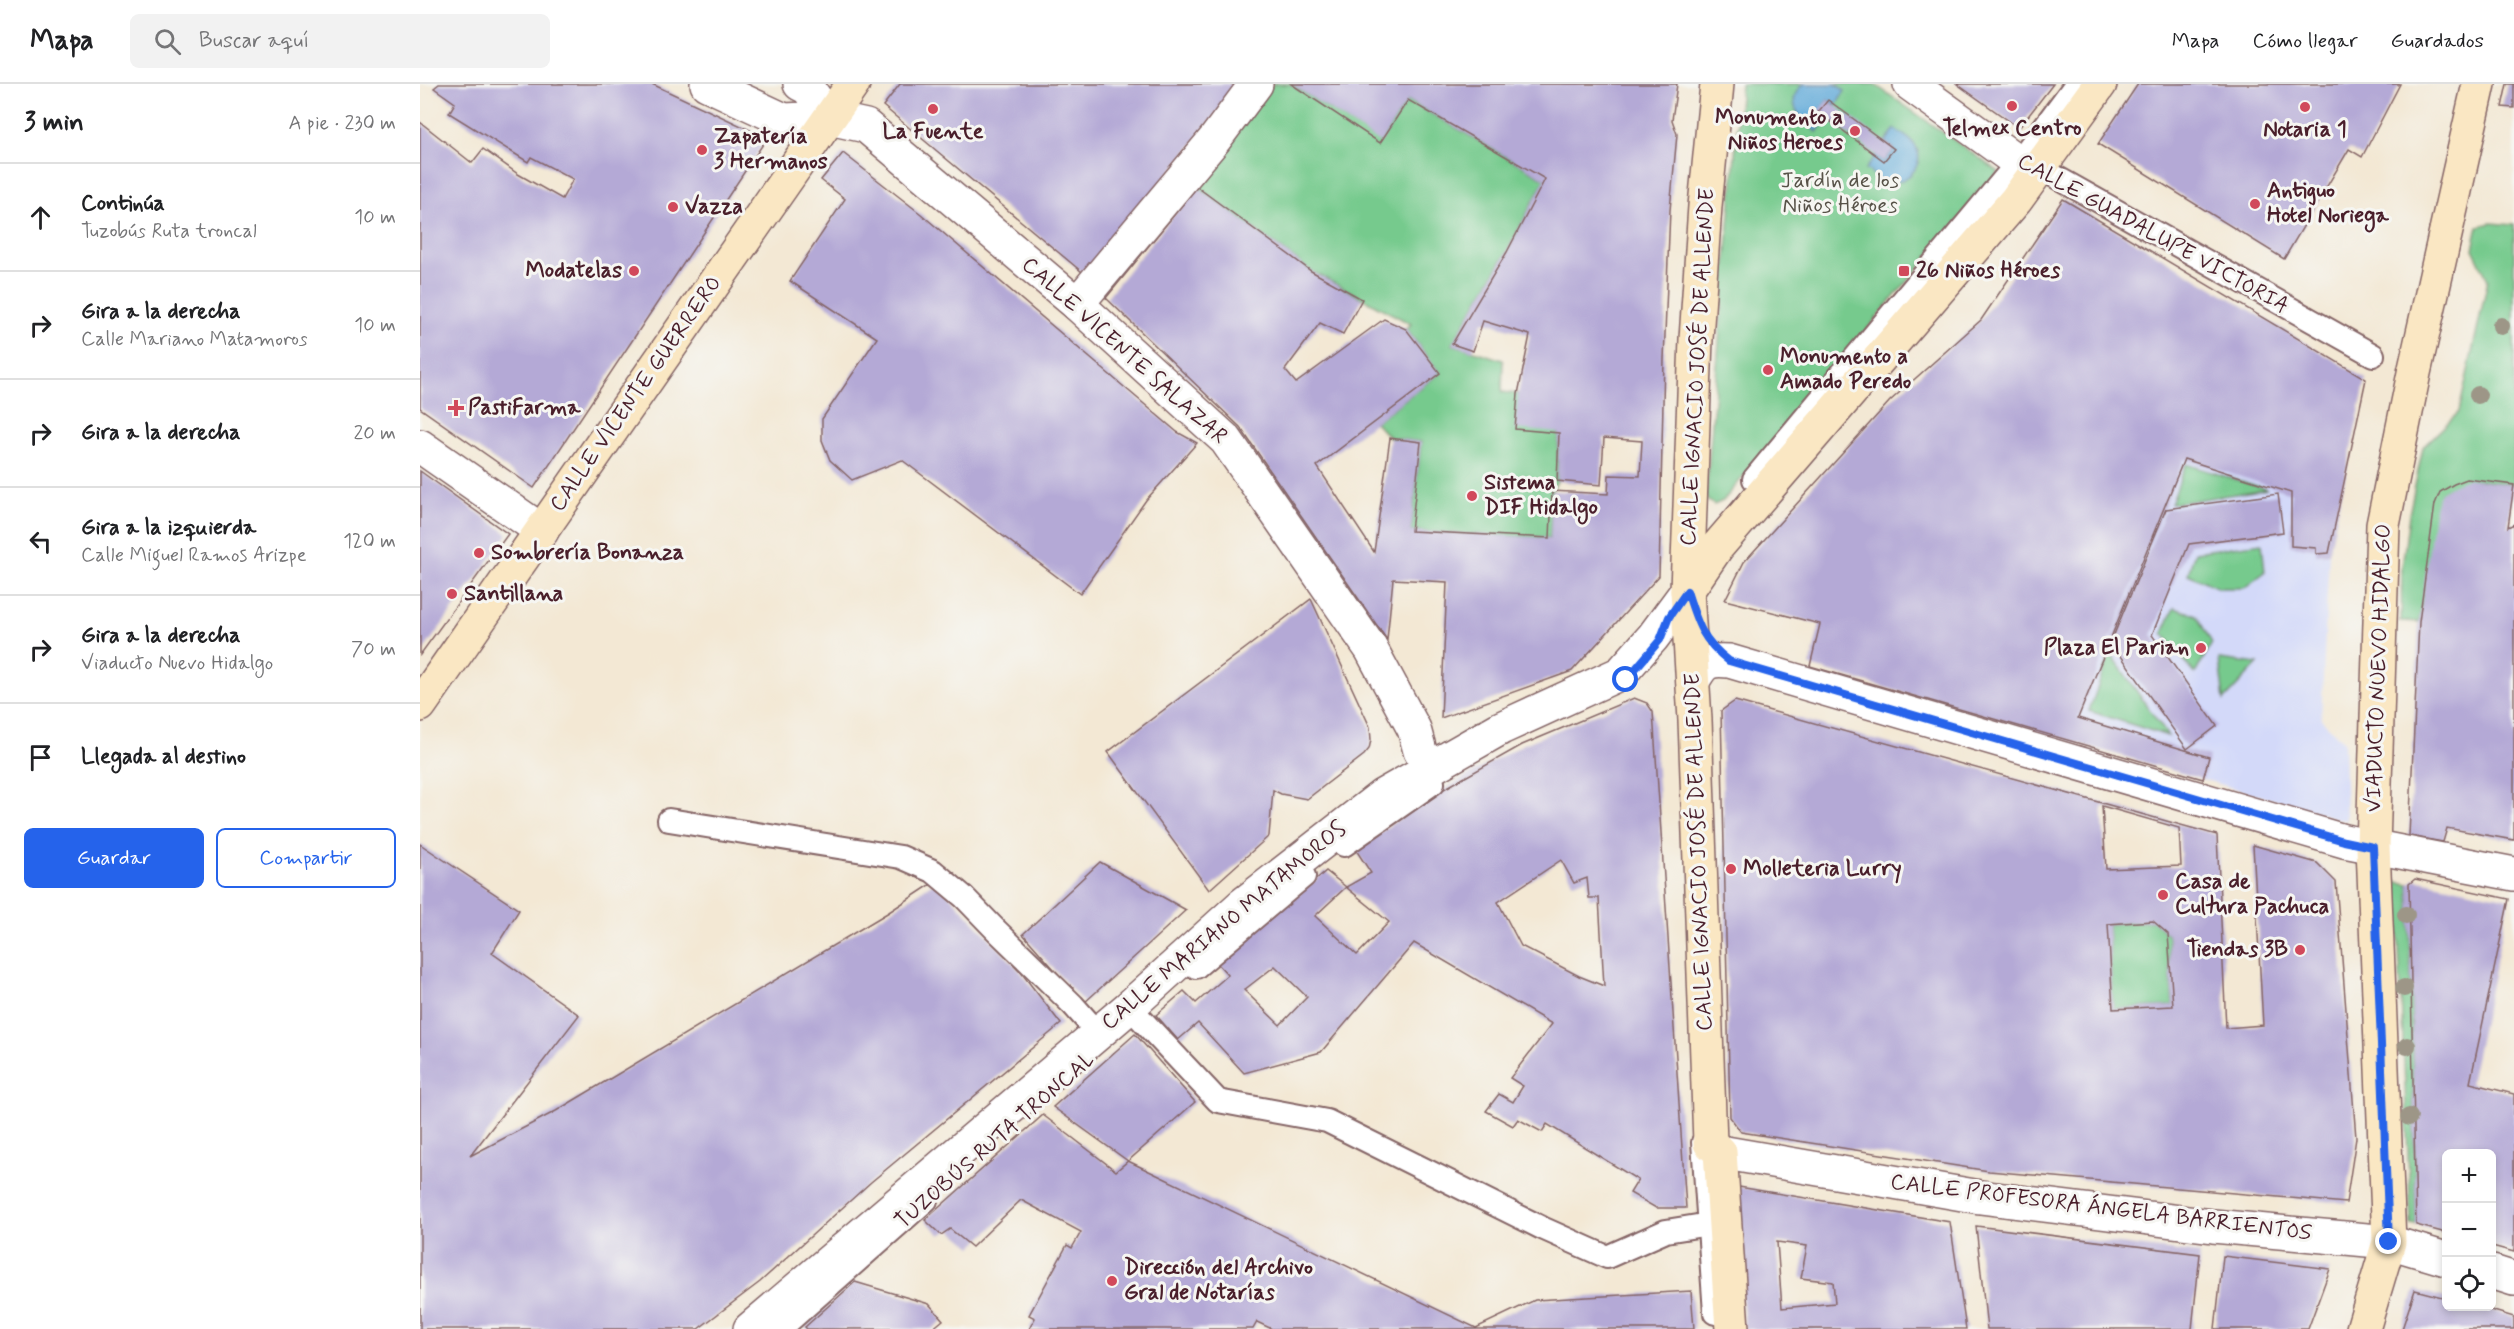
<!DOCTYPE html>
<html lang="es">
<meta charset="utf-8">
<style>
:root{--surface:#fff;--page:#f2f2f2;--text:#202124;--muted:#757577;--line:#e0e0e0;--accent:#2563eb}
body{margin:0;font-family:Mynerve,sans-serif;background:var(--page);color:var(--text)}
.controls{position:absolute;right:18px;bottom:18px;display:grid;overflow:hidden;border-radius:9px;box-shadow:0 3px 9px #0003}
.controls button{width:54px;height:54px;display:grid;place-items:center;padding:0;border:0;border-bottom:2px solid var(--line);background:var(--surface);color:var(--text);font:30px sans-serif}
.stop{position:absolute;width:18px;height:18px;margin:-14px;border:4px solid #2563eb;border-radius:50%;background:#fff}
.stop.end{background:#2563eb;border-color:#fff;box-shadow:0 2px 6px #0008}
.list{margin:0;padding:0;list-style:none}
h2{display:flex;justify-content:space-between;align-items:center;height:78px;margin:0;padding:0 24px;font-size:26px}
h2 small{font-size:20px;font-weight:400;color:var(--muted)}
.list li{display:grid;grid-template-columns:39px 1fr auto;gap:18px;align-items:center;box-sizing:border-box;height:108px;padding:0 24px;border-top:2px solid var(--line)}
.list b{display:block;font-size:22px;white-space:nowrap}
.list p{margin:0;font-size:20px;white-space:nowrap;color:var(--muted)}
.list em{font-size:20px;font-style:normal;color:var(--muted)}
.actions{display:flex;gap:12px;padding:18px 24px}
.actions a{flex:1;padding:14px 0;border:2px solid var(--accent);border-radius:9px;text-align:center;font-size:21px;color:var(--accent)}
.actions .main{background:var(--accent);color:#fff}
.icon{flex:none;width:33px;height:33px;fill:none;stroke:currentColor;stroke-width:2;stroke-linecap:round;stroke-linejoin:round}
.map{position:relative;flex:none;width:2094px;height:1245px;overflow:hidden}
header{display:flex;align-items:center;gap:36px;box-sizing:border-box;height:84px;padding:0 30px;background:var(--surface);border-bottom:2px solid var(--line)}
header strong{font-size:28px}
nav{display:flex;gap:33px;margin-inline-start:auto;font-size:21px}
.search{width:420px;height:54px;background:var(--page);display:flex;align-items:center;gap:15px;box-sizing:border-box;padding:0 21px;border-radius:9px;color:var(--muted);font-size:22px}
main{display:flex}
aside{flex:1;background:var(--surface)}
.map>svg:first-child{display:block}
</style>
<header>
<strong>Mapa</strong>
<div class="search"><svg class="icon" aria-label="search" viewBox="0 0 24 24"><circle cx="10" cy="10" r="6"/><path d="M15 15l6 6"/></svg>Buscar aquí</div>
<nav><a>Mapa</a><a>Cómo llegar</a><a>Guardados</a></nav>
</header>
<main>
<aside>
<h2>3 min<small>A pie · 230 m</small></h2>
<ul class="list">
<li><svg class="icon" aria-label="ahead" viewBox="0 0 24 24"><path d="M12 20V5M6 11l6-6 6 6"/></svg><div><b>Continúa</b><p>Tuzobús Ruta troncal</p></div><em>10 m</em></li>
<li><svg class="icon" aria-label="right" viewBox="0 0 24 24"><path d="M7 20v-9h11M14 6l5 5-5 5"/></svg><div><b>Gira a la derecha</b><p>Calle Mariano Matamoros</p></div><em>10 m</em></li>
<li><svg class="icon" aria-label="right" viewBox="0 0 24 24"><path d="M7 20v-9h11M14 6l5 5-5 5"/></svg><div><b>Gira a la derecha</b></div><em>20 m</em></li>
<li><svg class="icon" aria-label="left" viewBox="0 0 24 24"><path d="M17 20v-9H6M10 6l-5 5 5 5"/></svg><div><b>Gira a la izquierda</b><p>Calle Miguel Ramos Arizpe</p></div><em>120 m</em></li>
<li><svg class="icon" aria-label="right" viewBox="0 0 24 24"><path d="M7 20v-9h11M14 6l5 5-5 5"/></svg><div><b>Gira a la derecha</b><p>Viaducto Nuevo Hidalgo</p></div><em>70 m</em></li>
<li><svg class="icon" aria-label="arrive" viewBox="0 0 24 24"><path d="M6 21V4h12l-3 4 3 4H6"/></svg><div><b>Llegada al destino</b></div></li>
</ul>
<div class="actions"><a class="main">Guardar</a><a>Compartir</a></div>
</aside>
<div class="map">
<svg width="2094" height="1245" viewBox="0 0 2094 1245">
<rect width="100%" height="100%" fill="#f6f6f2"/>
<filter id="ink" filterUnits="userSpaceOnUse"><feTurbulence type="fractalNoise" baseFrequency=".0167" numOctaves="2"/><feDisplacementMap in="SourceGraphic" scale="12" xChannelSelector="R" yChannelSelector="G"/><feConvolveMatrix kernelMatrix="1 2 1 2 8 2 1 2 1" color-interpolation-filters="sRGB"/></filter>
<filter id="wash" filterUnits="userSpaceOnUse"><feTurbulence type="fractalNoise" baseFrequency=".008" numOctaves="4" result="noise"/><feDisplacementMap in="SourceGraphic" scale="24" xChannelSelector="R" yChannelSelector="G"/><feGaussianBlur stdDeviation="1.35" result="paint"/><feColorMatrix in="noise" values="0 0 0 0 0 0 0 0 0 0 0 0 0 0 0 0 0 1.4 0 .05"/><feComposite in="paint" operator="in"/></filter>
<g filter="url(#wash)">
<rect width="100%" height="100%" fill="#f3e8d4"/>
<polygon fill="#d3d9f9" points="1747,339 1897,388 1896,470 1909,469 1901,635 1924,658 1926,737 1624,649"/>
<g fill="#76ca8d" stroke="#60745c" stroke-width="1.5">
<polygon points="853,0 871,0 960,58 988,16 1125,95 1087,168 1032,260 1083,276 1082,308 1098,310 1139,349 1137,397 1132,407 1130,454 991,447 1001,358 970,354 955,338 1020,289 986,245 991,240 891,187 777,103"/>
<polygon points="1321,0 1454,0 1579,88 1303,417 1294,421 1287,416 1286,411"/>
<path d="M2071 139 2094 141V401C2061 397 2049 390 2020 409L1999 538 1981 537 1982 484 1989 431 2003 363 2039 328 2068 196 2053 165 2058 142Z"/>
<polygon points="1766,380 1847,405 1751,420"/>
<polygon points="1842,459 1845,488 1824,504 1799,504 1768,490 1775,468"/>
<polygon points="1754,524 1776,531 1792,559 1775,590 1743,549"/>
<polygon points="1690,569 1748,652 1669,627"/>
<polygon points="1799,575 1838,580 1804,616"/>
<polygon points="1976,798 1989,800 1996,1141 1991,1140"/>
<polygon points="1733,837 1748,850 1753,922 1693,925 1688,840"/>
</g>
<g fill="#62aad9" stroke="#566482" stroke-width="1.5">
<path d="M1383 0H1415L1425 7 1416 21 1408 16 1399 28 1407 34 1397 48C1381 36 1363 19 1383 0Z"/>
<path d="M1475 45C1484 51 1495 57 1498 68 1503 85 1482 103 1465 98 1458 96 1452 89 1446 85L1456 71 1464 77 1474 65 1465 58Z"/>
</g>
<g id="blocks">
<g fill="#b4a9d6" fill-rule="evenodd">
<polygon points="19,0 232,0 347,54 114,404 0,324 0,38 52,79 63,65 98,90 142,115 153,95 111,73 108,78 29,29 35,19 14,4"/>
<polygon points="480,0 820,0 668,193 463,22"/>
<polygon points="871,0 1257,0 1252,36 1257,50 1250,126 1244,275 1239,492 1152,587 1021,634 1027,498 973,495 967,556 820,343 686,214 777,103 891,187 942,215 923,250 900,239 865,286 876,299 964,235 986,245 1020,289 897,382 954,468 970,354 1001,358 991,447 1130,454 1132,407 1188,410 1189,391 1220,392 1222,357 1184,354 1181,401 1137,397 1139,349 1095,345 1098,310 1110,251 1063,237 1053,267 1032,260 1087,168 1125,95 988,16 960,59"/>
<polygon points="1537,0 1633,0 1599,44"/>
<polygon points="1718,0 1980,0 1942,73 1929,65 1864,175 1678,60"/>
<polygon points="2087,0 2094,0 2094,24 2082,23"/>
<polygon points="1408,16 1474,65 1464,77 1398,28"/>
<polygon points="423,69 501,130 757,348 777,359 726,416 660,510 482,376 432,396 410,376 402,356 402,335 457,254 370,197 425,115 401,96"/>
<polygon points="1643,115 1946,295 1909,469 1896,470 1896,464 1871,462 1871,409 1764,375 1658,634 1789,673 1783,695 1390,582 1400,540 1305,516 1324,478 1470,317 1561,236"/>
<polygon points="0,387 88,450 0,571"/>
<polygon points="2047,395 2094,401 2088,443 2094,440 2094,756 2027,744 2023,758 1989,752 1999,538 2015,420 2020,408 2034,400"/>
<polygon points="1858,410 1863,448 1769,460 1732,551 1797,642 1767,665 1691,558 1746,425"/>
<polygon points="891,515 950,643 951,656 949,665 944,671 887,715 861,710 853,706 849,752 789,806 688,668"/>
<path d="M1214 614 1227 619 1233 628 1266 1124H1236L1210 1109 1218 1096 1127 1040 1122 1048 1098 1035 1093 1042 1066 1027 1079 1010 1093 1018 1103 1002 1090 994 1132 940 994 859 901 968 824 989 778 939 758 956 736 931 764 907 776 919 808 891 797 879 906 787 926 803 895 832 937 871 969 838 926 803 951 789 936 766 1008 714 1102 661ZM1141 776 1154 799 1167 794 1169 814H1179L1184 902 1159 892 1101 862 1078 818ZM855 882 887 913 860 941 824 906Z"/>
<path d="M1315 617 1797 751 1806 944 1843 941 1833 761 1897 779 1916 798 1936 1054 1926 1119 1569 1087 1321 1048 1310 1033 1301 627ZM1682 722 1759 744 1761 782 1686 785ZM1733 837 1748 850 1753 922 1693 925 1688 840Z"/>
<polygon points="0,760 99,826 72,869 159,931 50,1072 136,1027 469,828 516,797 600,887 641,940 451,1098 340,1198 278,1245 0,1245"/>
<polygon points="680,778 766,826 664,919 603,850"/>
<polygon points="1995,795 2089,815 2050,999 2094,1010 2094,1168 2072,1162 2072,1070 2026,1070 2026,1149 1996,1141 1989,800"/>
<polygon points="715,950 775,1018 708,1077 633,1023"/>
<polygon points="623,1031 696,1087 708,1077 1056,1244 1115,1216 1271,1207 1274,1245 852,1245 837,1238 833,1245 609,1245 615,1234 609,1231 647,1161 652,1164 661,1148 601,1116 552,1163 530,1145 521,1151 505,1136"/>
<path d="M1313 1102 1530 1138 1546 1245H1325ZM1357 1158 1387 1162 1381 1194 1413 1198 1415 1219 1362 1224Z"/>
<polygon points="1556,1142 1780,1170 1772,1245 1567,1245"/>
<polygon points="1803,1172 1910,1185 1888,1245 1795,1245"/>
<polygon points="435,1198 509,1220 523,1236 512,1245 387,1245 385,1243"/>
<polygon points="1995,1206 2026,1214 2026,1222 2057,1222 2094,1233 2094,1245 1982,1245"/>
</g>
</g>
</g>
<g filter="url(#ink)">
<use href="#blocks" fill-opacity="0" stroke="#856566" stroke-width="1.5"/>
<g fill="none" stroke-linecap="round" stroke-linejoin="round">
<g stroke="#856566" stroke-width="26">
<g id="lane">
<polyline points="1620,84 1953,271"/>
<polyline points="1334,395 1598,78 1656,0"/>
<polyline points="249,736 481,773 513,787 544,813 575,845 653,921 677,948"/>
<polyline points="924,761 1013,699"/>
<polyline points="776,883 884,792"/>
<polyline points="708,924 719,933 798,1017 907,1037 1122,1144 1187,1173 1246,1147 1302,1138"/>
<polyline points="1283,1058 1295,1229"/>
<polyline points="360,1245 506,1116"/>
</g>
</g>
<g stroke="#856566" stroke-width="36">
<g id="street">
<polyline points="287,0 364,36 409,34 446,42 657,220 806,356 951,565 994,645 1000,667 1010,685"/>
<polyline points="380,0 388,4 409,34"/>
<polyline points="1490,0 1598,78 1620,84"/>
<polyline points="657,220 795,55 836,0"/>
<polyline points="0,362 122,447"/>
<path d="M1273 597C1283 579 1287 575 1309 577L1924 757 2094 790"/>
<polyline points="1300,1068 1560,1113 1793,1142 1969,1158 2026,1175"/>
<polyline points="2072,1188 2094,1195"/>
<polyline points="330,1245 708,924 822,821 962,712 1081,644 1201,589 1233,553 1267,507"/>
</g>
</g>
<g stroke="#856566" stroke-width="36">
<g id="secondary">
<polyline points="1297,0 1285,122 1276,255 1267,507 1275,636 1290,1059 1300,1068 1312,1245"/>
<polyline points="1267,507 1297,463 1596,116 1680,0"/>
<polyline points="0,621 433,0"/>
<polyline points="1943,1245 1969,1158 1953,763 1963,441 1994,289 2059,0"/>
</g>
</g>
<use href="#lane" stroke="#fff" stroke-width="22"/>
<use href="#street" stroke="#fff" stroke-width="33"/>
<use href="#secondary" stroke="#fae7c3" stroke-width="33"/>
</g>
<g fill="#9d9687">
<circle cx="2081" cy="242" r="9"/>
<circle cx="2058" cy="311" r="9"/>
<circle cx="1986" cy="831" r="9"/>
<circle cx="1984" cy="904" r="9"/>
<circle cx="1987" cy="962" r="9"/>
<circle cx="1989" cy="1033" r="9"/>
</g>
</g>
<g fill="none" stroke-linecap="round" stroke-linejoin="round" filter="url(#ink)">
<path stroke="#2563eb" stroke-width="8" d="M1206 596 1240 556 1249 533 1267 507C1277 539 1282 556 1309 577L1924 757 1953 763 1969 1158"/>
</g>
<g fill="#d1495b" stroke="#f6f6f2" stroke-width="2">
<circle cx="1592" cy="22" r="6"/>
<circle cx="1885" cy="23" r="6"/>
<circle cx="513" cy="25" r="6"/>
<circle cx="1435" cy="47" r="6"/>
<circle cx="282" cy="66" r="6"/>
<circle cx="1835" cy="120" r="6"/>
<circle cx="253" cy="123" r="6"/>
<circle cx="214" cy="187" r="6"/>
<rect x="1478" y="181" width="12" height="12" rx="3"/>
<circle cx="1348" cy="286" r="6"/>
<path d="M33 315h6v6h6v6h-6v6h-6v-6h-6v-6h6z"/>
<circle cx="1052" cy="412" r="6"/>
<circle cx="59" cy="469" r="6"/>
<circle cx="32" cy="510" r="6"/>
<circle cx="1781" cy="564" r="6"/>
<circle cx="1311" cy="785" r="6"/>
<circle cx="1743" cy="811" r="6"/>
<circle cx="1880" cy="866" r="6"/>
<circle cx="692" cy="1197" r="6"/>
</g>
<g text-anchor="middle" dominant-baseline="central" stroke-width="6" stroke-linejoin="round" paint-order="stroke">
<g font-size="22" font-weight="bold" fill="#4a1f2b" stroke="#f6f6f2" text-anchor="start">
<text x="1423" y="34" text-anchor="end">Monumento a<tspan x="1423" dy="25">Niños Heroes</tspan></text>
<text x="1592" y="45" text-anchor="middle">Telmex Centro</text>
<text x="1885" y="46" text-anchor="middle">Notaria 1</text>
<text x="513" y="48" text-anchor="middle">La Fuente</text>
<text x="294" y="53">Zapatería<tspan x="294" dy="25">3 Hermanos</tspan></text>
<text x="1847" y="107">Antiguo<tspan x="1847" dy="25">Hotel Noriega</tspan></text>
<text x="265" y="123">Vazza</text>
<text x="202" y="187" text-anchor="end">Modatelas</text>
<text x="1496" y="187">26 Niños Héroes</text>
<text x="1360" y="273">Monumento a<tspan x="1360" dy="25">Amado Peredo</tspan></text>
<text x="48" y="324">PastiFarma</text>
<text x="1064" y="399">Sistema<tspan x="1064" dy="25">DIF Hidalgo</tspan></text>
<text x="71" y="469">Sombrería Bonanza</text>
<text x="44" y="510">Santillana</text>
<text x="1769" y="564" text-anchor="end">Plaza El Parian</text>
<text x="1323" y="785">Molleteria Lurry</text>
<text x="1755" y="798">Casa de<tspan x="1755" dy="25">Cultura Pachuca</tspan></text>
<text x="1868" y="866" text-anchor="end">Tiendas 3B</text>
<text x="704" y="1184">Dirección del Archivo<tspan x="704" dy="25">Gral de Notarías</tspan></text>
</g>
<g font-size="22" fill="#575248" stroke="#f6f6f2">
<text x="1420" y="97">Jardín de los<tspan x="1420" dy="25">Niños Héroes</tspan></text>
</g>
<g font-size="22" fill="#4a1f2b" stroke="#f6f6f2">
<text transform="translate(1733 150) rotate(29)">CALLE GUADALUPE VICTORIA</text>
<text transform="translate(704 267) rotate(42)">CALLE VICENTE SALAZAR</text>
<text transform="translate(1278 283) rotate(-87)">CALLE IGNACIO JOSÉ DE ALLENDE</text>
<text transform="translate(216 310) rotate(-55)">CALLE VICENTE GUERRERO</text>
<text transform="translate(1959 584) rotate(-88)">VIADUCTO NUEVO HIDALGO</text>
<text transform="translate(1279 768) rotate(-92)">CALLE IGNACIO JOSÉ DE ALLENDE</text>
<text transform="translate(804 842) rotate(-40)">CALLE MARIANO MATAMOROS</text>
<text transform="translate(575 1057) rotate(-41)">TUZOBÚS RUTA TRONCAL</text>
<text transform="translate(1681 1124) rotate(7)">CALLE PROFESORA ÁNGELA BARRIENTOS</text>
</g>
</g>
</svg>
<div class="controls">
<button>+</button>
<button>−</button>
<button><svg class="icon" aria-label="locate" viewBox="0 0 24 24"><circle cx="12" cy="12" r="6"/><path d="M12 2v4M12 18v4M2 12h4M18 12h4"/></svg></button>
</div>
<div class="stop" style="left:1206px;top:596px"></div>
<div class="stop end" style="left:1969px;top:1158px"></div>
</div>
</main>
